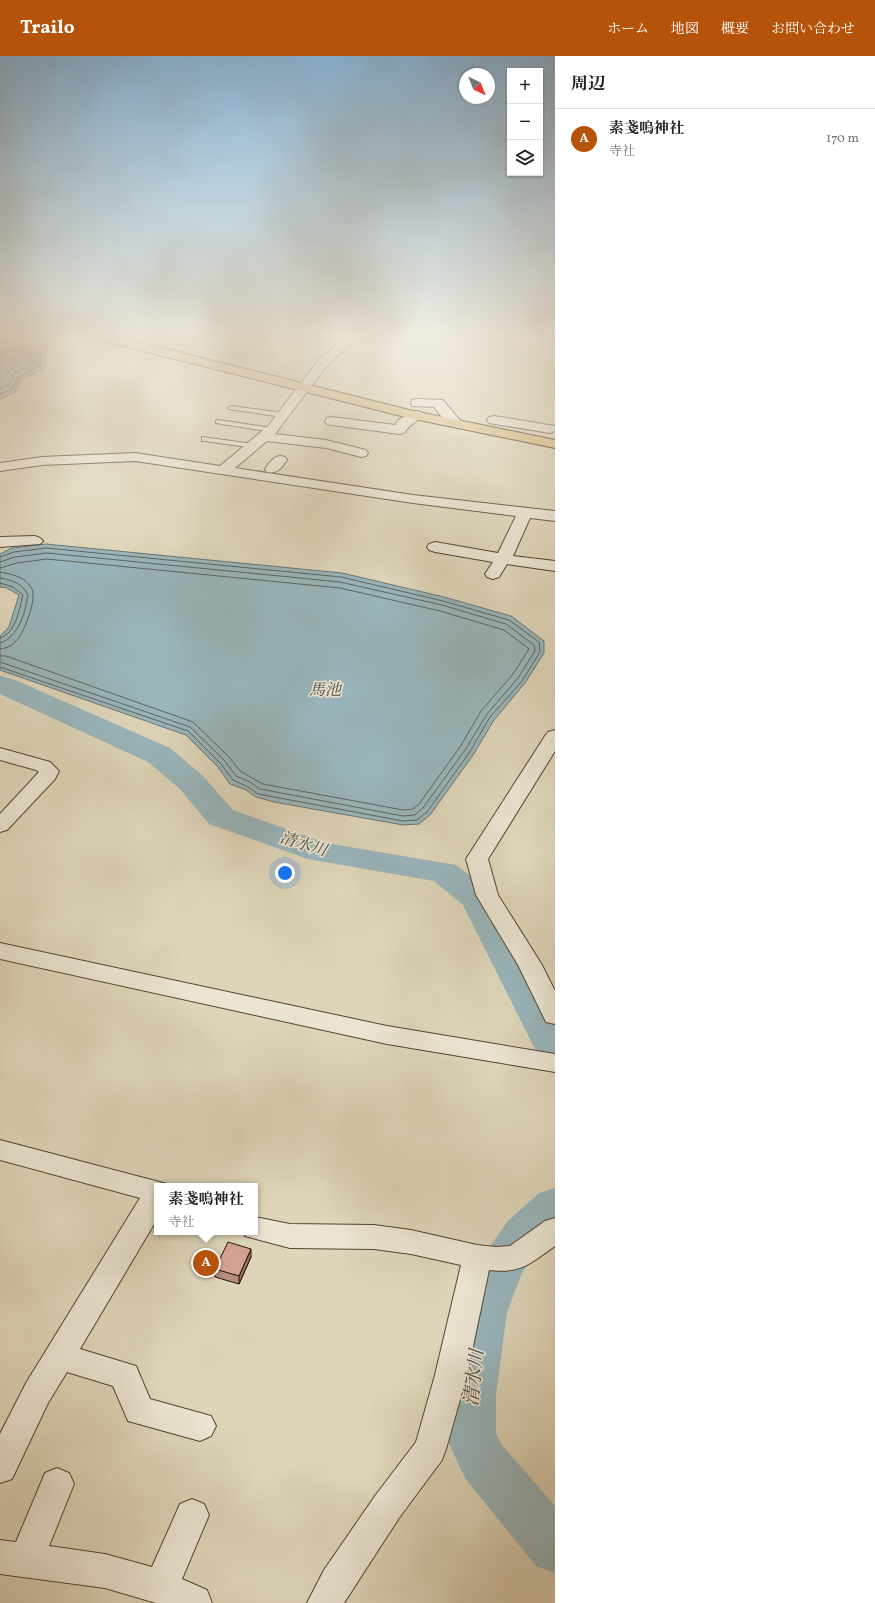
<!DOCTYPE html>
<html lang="ja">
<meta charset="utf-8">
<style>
:root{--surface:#fff;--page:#f6f6f6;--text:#202124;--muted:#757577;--line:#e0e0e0;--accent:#b45309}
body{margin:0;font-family:Vollkorn,"Noto Serif JP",serif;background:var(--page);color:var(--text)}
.controls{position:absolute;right:12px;top:12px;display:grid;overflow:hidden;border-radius:0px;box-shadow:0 1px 3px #0004}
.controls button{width:36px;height:36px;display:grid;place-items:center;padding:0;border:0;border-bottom:1px solid var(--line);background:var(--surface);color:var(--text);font:20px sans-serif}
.compass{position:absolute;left:459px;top:12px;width:36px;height:36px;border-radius:50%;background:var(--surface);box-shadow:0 1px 3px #0004;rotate:137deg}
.you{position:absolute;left:285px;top:817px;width:14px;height:14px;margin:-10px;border:3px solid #fff;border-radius:50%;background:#1a73e8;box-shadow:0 0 0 6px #1a73e833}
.badge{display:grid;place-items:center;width:26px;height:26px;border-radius:50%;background:var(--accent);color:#fff;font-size:13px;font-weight:700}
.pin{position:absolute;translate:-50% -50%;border:2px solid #fff;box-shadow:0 1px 4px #0006}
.popup{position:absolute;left:154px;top:1127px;width:104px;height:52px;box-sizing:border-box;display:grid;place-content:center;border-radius:0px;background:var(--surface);filter:drop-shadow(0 1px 3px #0005);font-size:13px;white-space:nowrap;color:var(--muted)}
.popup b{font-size:15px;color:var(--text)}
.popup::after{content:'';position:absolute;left:50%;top:100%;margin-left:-8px;border:8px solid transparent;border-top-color:var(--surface)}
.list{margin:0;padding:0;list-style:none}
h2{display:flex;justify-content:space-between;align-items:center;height:52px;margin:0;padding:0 16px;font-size:17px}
h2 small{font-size:13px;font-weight:400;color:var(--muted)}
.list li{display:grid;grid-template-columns:26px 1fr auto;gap:12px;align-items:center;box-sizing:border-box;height:60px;padding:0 16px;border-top:1px solid var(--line)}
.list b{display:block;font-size:15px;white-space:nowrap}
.list p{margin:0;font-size:13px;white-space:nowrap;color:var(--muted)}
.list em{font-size:13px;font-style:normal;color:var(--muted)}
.icon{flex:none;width:22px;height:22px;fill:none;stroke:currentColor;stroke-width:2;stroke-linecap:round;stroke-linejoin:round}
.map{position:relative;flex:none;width:555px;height:1547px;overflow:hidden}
header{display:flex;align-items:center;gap:24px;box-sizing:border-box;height:56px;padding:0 20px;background:var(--accent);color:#fff}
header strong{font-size:19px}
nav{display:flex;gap:22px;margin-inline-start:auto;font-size:14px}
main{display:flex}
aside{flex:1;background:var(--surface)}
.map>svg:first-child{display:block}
</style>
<header>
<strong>Trailo</strong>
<nav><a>ホーム</a><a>地図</a><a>概要</a><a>お問い合わせ</a></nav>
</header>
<main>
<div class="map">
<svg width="555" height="1547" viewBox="0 0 555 1547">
<rect width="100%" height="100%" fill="#ded5b9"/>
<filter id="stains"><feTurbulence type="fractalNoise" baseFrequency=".005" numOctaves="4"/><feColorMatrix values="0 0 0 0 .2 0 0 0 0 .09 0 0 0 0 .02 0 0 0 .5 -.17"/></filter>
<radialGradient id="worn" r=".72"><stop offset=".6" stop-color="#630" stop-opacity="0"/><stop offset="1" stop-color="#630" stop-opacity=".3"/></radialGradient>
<g fill="#99b5bb" stroke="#6a7571">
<polygon points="0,283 45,297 46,302 46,311 20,325 15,336 0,343"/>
<polygon points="46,488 342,517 444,541 511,560 544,585 544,597 525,627 494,664 473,699 430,759 419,768 403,769 274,746 256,741 246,734 230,728 218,711 186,679 0,614 0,580 9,571 19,539 7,532 0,531 0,498 12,492"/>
</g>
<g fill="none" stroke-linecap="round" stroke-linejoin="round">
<g stroke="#5e645e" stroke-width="1">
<polyline points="0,287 41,300 41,309 18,322 12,333 0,338"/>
<polyline points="0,292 34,303 35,305 14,318 9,329 0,333"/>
<polyline points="0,299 19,305 20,307 9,315 4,324 0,326"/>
<polyline points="0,501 14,496 46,492 341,521 443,545 509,564 539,586 540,596 522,625 490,661 469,697 427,756 417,764 403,765 258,738 248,731 233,724 221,708 188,675 0,611"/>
<polyline points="0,506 15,501 47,497 340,526 442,549 506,568 534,589 535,595 518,622 487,658 465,694 423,752 415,759 403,760 260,733 250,726 236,720 225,705 190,671 0,606"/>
<polyline points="0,512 17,507 47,503 340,532 440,555 504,574 529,593 513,618 481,655 460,691 419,748 413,753 403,754 263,728 240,715 229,701 193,666 6,600 0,600"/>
<path d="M0 516C12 518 26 521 32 533 37 544 24 577 16 585 12 590 7 592 0 593"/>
<path d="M0 522C12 524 23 528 28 539 25 557 19 581 0 587"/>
<path d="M0 527 13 531 23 539C19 554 16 577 0 582"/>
</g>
<g fill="#99b5bb" fill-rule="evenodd">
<polygon points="0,620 15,624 170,692 202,719 233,754 326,787 456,809 490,835 555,957 555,1000 551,1001 537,997 463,849 434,825 308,803 209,768 180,733 148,706 0,638"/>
<polygon points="555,1132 555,1176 540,1191 522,1217 507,1256 496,1339 496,1377 501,1388 555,1450 555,1517 536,1510 465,1422 445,1379 446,1339 459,1256 479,1209 486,1196 508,1165 539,1137"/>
</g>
<g stroke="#524430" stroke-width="2">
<g id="service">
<polygon points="231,350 283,357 286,359 283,361 229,353 228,352"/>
<polygon points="218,364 272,372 276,374 272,376 216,367 216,365"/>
<polygon points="202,381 254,388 258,390 254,392 205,385 202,385"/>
</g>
</g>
<g stroke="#524430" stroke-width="2">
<g id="minor">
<polygon points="346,280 359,280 325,312 275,378 326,384 366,394 368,397 366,400 361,401 326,392 267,385 235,412 413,439 555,455 555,465 530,462 513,500 555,505 555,515 507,508 499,521 493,523 487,521 485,518 493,506 435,496 429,494 427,491 429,488 435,486 498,497 516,460 413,447 135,405 42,409 0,415 0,407 42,401 135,397 220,410 268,370 317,306"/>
<path d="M417 343 443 344 463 368 461 371C449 374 441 359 434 351L412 350 411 347 412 344Z"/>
<path d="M416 355 421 356 423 359C417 366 410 368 404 377L399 378 332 369 327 368 325 365 327 362 332 361 395 369 398 364Z"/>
<polygon points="494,360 555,370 555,375 550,377 489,367 487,364 489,361"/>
<path d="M280 400 285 401 287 404C282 412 277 418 267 416L265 413C269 407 273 401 280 400Z"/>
<polygon points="35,480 40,482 43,485 40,488 0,491 0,481"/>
<polygon points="555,674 555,695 488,803 498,839 542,909 555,935 555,968 546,966 518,909 476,839 466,803 545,680 548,676"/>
<polygon points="0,692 50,706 59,715 55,723 7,774 0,776 0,758 39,716 36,714 0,704"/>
<polygon points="0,1084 167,1128 168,1130 157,1130 157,1163 80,1293 136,1310 150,1343 211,1360 216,1370 211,1380 200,1385 128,1365 113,1330 67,1316 48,1347 12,1423 0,1427 0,1378 26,1327 140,1142 0,1104"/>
<path d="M255 1161 290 1168 374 1169 411 1174 477 1189 496 1191 510 1190 545 1165 555 1162V1190C531 1207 521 1218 489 1214L467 1319 446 1393 442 1404 399 1462 344 1547H307L324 1514 375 1440 416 1386 435 1319 461 1209 411 1198 374 1193 290 1192 245 1180 243 1176H255Z"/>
<polygon points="57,1412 69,1417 74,1428 49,1490 105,1498 152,1511 180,1448 192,1443 204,1448 209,1459 182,1523 207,1534 212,1547 156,1547 105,1532 0,1518 0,1484 16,1486 45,1417"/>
</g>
</g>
<g stroke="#524430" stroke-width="2">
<polygon id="tertiary" points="0,887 387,970 555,998 555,1016 387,988 0,903"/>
</g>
<g stroke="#241402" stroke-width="2">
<polygon id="primary" points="93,280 114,280 409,354 555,384 555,392 409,362 95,283"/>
</g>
<use href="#service" fill="#eae4d2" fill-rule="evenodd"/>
<use href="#minor" fill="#eae4d2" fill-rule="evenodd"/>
<use href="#tertiary" fill="#eae4d2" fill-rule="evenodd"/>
<use href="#primary" fill="#dfba7c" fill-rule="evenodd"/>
</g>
<polygon fill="#b78b7e" stroke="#241402" points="251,1201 239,1228 215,1221 215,1213"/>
<polygon fill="#957166" stroke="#241402" points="251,1193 251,1201 239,1228 239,1220"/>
<polygon fill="#d5a292" stroke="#241402" points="228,1186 251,1193 239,1220 215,1213"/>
<linearGradient id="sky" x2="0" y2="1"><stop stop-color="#88b4d6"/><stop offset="0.56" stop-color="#f0ece0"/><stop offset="1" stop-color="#f0ece0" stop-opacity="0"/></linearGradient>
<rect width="555" height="497" fill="url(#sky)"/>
<g text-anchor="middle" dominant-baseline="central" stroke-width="3.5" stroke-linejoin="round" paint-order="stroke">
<g font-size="16" font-style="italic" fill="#4d4c43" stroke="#eae4d2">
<text x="325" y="635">馬池</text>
<text transform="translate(303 789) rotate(17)">清水川</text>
</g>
<g font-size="19" font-style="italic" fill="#4d4c43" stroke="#eae4d2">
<text transform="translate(475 1322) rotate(-84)">清水川</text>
</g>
</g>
<rect width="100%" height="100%" filter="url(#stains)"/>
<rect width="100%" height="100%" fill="url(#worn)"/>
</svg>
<div class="controls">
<button>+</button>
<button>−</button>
<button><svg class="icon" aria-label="layers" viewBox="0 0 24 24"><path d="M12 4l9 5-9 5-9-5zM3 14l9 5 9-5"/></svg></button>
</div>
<svg class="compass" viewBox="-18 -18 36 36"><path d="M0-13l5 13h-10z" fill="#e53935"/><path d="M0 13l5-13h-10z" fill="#757577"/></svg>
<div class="you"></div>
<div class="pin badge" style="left:206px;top:1207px">A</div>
<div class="popup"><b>素戔嗚神社</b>寺社</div>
</div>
<aside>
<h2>周辺<small></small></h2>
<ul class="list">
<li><span class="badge">A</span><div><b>素戔嗚神社</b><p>寺社</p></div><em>170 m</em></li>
</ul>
</aside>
</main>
